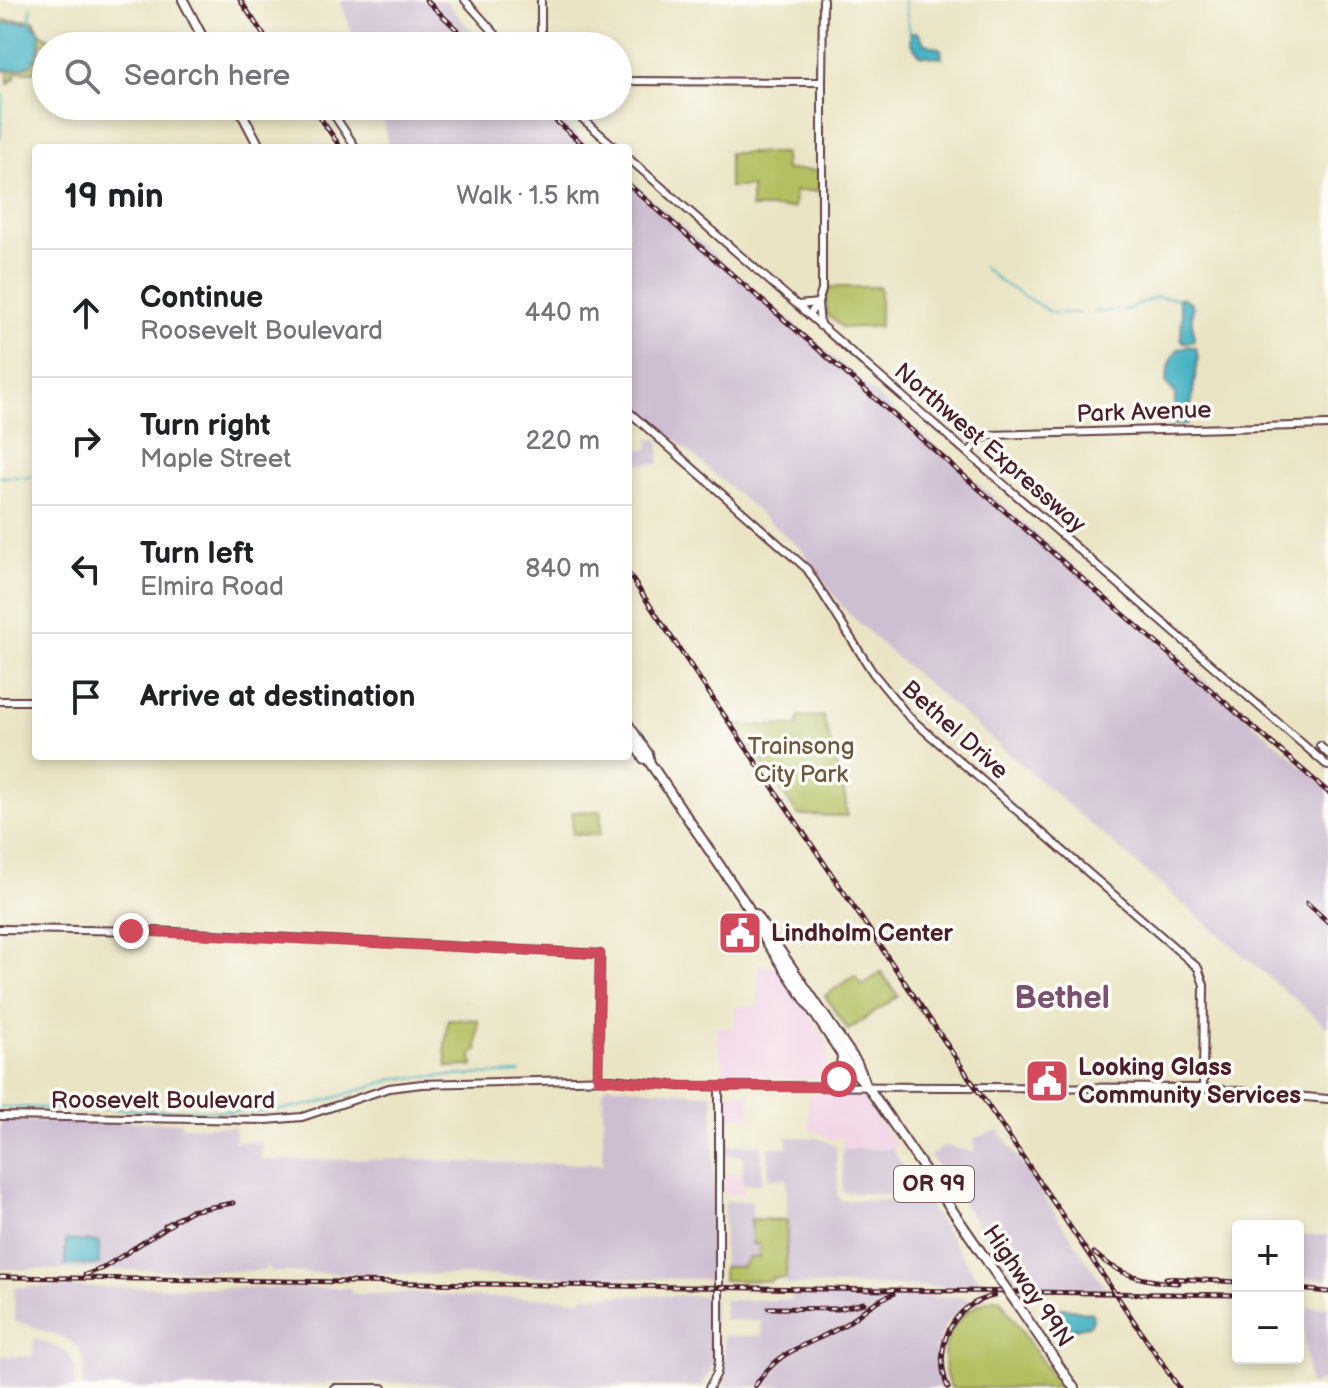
<!DOCTYPE html>
<meta charset="utf-8">
<style>
:root{--surface:#fff;--page:#f6f6f6;--text:#202124;--muted:#757577;--line:#e0e0e0}
body{margin:0;font-family:"Balsamiq Sans",sans-serif;background:var(--page);color:var(--text)}
.controls{position:absolute;right:24px;bottom:24px;display:grid;overflow:hidden;border-radius:8px;box-shadow:0 4px 12px #0003}
.controls button{width:72px;height:72px;display:grid;place-items:center;padding:0;border:0;border-bottom:2px solid var(--line);background:var(--surface);color:var(--text);font:40px sans-serif}
.stop{position:absolute;width:24px;height:24px;margin:-18px;border:6px solid #d1495b;border-radius:50%;background:#fff}
.stop.end{background:#d1495b;border-color:#fff;box-shadow:0 2px 8px #0008}
.list{margin:0;padding:0;list-style:none}
h2{display:flex;justify-content:space-between;align-items:center;height:104px;margin:0;padding:0 32px;font-size:34px}
h2 small{font-size:26px;font-weight:400;color:var(--muted)}
.list li{display:grid;grid-template-columns:52px 1fr auto;gap:24px;align-items:center;box-sizing:border-box;height:128px;padding:0 32px;border-top:2px solid var(--line)}
.list b{display:block;font-size:30px;white-space:nowrap}
.list p{margin:0;font-size:26px;white-space:nowrap;color:var(--muted)}
.list em{font-size:26px;font-style:normal;color:var(--muted)}
.icon{flex:none;width:44px;height:44px;fill:none;stroke:currentColor;stroke-width:2;stroke-linecap:round;stroke-linejoin:round}
.map{position:relative;flex:none;width:1328px;height:1388px;overflow:hidden}
.search{position:absolute;background:var(--surface);box-shadow:0 4px 12px #0003;left:32px;top:32px;width:600px;height:88px;display:flex;align-items:center;gap:20px;box-sizing:border-box;padding:0 28px;border-radius:44px;color:var(--muted);font-size:30px}
.panel{position:absolute;background:var(--surface);box-shadow:0 4px 12px #0003;left:32px;top:144px;width:600px;height:616px;border-radius:8px}
.map>svg:first-child{display:block}
</style>
<div class="map">
<svg width="1328" height="1388" viewBox="0 0 1328 1388">
<rect width="100%" height="100%" fill="#fdfcf7"/>
<filter id="ink" filterUnits="userSpaceOnUse"><feTurbulence type="fractalNoise" baseFrequency=".0125" numOctaves="2"/><feDisplacementMap in="SourceGraphic" scale="16" xChannelSelector="R" yChannelSelector="G"/><feConvolveMatrix kernelMatrix="1 2 1 2 8 2 1 2 1" color-interpolation-filters="sRGB"/></filter>
<filter id="wash" filterUnits="userSpaceOnUse"><feTurbulence type="fractalNoise" baseFrequency=".006" numOctaves="4" result="noise"/><feDisplacementMap in="SourceGraphic" scale="32" xChannelSelector="R" yChannelSelector="G"/><feGaussianBlur stdDeviation="1.8" result="paint"/><feColorMatrix in="noise" values="0 0 0 0 0 0 0 0 0 0 0 0 0 0 0 0 0 1.4 0 .05"/><feComposite in="paint" operator="in"/></filter>
<g filter="url(#wash)">
<rect width="100%" height="100%" fill="#eae4c4"/>
<g fill="#f0d0e4">
<polygon points="758,965 778,966 815,1022 828,1045 828,1079 724,1077 723,1062 717,1044 716,1027 735,1027 735,1007 758,1006"/>
<polygon points="728,1093 750,1093 750,1117 723,1116 724,1097"/>
<polygon points="809,1093 861,1095 897,1146 892,1149 842,1149 842,1138 831,1139 809,1129"/>
<polygon points="723,1174 743,1174 743,1195 723,1193"/>
</g>
<g fill="#cebed1">
<polygon points="340,0 445,0 484,46 357,46"/>
<polygon points="381,106 544,106 591,148 388,148"/>
<polygon points="628,179 1328,788 1328,1028 889,651 844,609 802,550 628,399"/>
<polygon points="649,439 656,439 660,442 659,464 638,464 638,449 648,449"/>
<polygon points="607,1085 713,1095 715,1282 701,1279 272,1272 266,1265 265,1271 0,1269 0,1121 181,1122 181,1126 235,1127 235,1142 261,1142 262,1160 425,1159 453,1162 603,1164 603,1090"/>
<polygon points="999,1130 1106,1289 1022,1288 930,1156 944,1146 974,1152 975,1138"/>
<polygon points="787,1137 818,1138 836,1146 838,1196 841,1200 898,1201 898,1195 843,1192 842,1149 892,1149 983,1287 786,1285 787,1179 768,1178 768,1147 787,1147"/>
<polygon points="723,1145 762,1145 762,1184 743,1184 743,1155 723,1155"/>
<polygon points="725,1201 752,1201 752,1243 759,1244 759,1258 742,1267 723,1267"/>
<polygon points="1298,1235 1328,1235 1328,1279 1298,1278"/>
<polygon points="14,1287 351,1288 351,1293 360,1294 422,1293 467,1297 583,1299 583,1295 714,1296 714,1356 710,1373 701,1387 341,1382 271,1388 83,1388 84,1362 78,1348 65,1338 23,1323 14,1322"/>
<polygon points="791,1295 966,1297 969,1302 961,1307 946,1324 937,1346 936,1357 944,1388 724,1386 724,1336 762,1336 761,1321 724,1320 724,1300 791,1300"/>
<polygon points="1308,1307 1328,1307 1328,1379 1309,1386 1304,1334"/>
<polygon points="34,1338 68,1352 75,1367 75,1388 0,1388 0,1356 33,1357"/>
</g>
<g fill="#b3bf61" stroke="#7e6f46" stroke-width="2">
<polygon points="0,20 34,20 40,32 52,40 52,44 41,44 40,58 37,58 35,72 16,72 15,79 11,79 10,84 8,84 8,71 0,71"/>
<polygon points="729,153 784,153 785,170 819,170 819,191 795,191 794,208 751,208 751,187 729,187"/>
<polygon points="826,287 880,287 880,326 843,328 826,314"/>
<polygon points="823,716 845,797 847,816 798,815 736,725 798,726 799,717"/>
<polygon points="601,811 600,835 572,834 572,812"/>
<polygon points="881,972 898,996 848,1030 825,996 855,975 862,985"/>
<polygon points="448,1019 478,1020 477,1052 472,1053 473,1066 447,1067 445,1049"/>
<polygon points="751,1219 787,1220 786,1278 772,1278 771,1281 723,1280 723,1267 742,1267 749,1258 759,1258 759,1244 752,1244"/>
<path d="M999 1298 1060 1388H951C931 1348 956 1305 999 1298Z"/>
</g>
<g fill="#44b1c2" stroke="#476876" stroke-width="2">
<path d="M18 22 32 23 40 33C39 65 30 71 0 70V24Z"/>
<polygon points="910,32 917,32 926,44 941,49 942,58 920,55 910,42"/>
<path d="M1181 297C1201 306 1189 308 1192 323 1193 332 1196 333 1193 342H1183L1181 339 1182 315 1178 299Z"/>
<path d="M1188 346 1196 348 1198 357 1189 419 1187 425H1174L1175 393 1166 383C1167 370 1170 360 1178 349Z"/>
<polygon points="66,1240 99,1242 99,1265 65,1265"/>
<path d="M1066 1308 1092 1313 1093 1319 1090 1325C1074 1330 1064 1333 1054 1319L1058 1309Z"/>
</g>
<g fill="none" stroke-linecap="round" stroke-linejoin="round">
<g stroke="#44b1c2" stroke-width="2">
<polyline points="904,0 910,32"/>
<polyline points="30,23 31,7"/>
<polyline points="0,138 3,94"/>
<polyline points="983,267 1002,283 1052,313 1080,313"/>
<polyline points="1094,312 1130,309 1155,297 1178,298"/>
<polyline points="0,477 36,477"/>
<polyline points="0,1107 266,1112 315,1104 398,1078 520,1073"/>
</g>
</g>
</g>
<g filter="url(#ink)">
<g fill="none" stroke-linecap="round" stroke-linejoin="round">
<g stroke="#623d42" stroke-width="10">
<g id="secondary">
<polyline points="465,0 506,46"/>
<polyline points="207,46 233,44 242,46"/>
<polyline points="541,46 541,0"/>
<polyline points="618,81 822,82 822,290 818,303 809,315"/>
<polyline points="822,82 823,0"/>
<polyline points="328,106 356,148"/>
<polyline points="568,106 616,148"/>
<polyline points="628,158 1328,766"/>
<polyline points="798,305 818,303 820,326"/>
<polyline points="628,411 807,569 873,673 909,717 1198,968 1204,985 1203,1088"/>
<polyline points="968,453 981,439 989,435 1328,425"/>
<polyline points="0,701 36,701"/>
<polyline points="1320,746 1328,754"/>
<polyline points="0,929 155,931 600,954 598,1079"/>
<polyline points="0,1116 267,1120 302,1117 389,1088 422,1084 612,1079 681,1086 1203,1088 1328,1099"/>
<polyline points="334,1388 383,1388"/>
<polyline points="709,1388 717,1373 719,1360 719,1087"/>
</g>
</g>
<g stroke="#623d42" stroke-width="12">
<g id="primary">
<polyline points="183,0 207,46"/>
<polyline points="238,106 260,148"/>
<polyline points="628,724 648,754 650,763 748,907 756,926 850,1067 868,1087 1000,1280"/>
<polyline points="628,735 644,759 648,759"/>
<polyline points="755,914 857,1063 864,1079"/>
<polyline points="832,1087 839,1081 842,1057"/>
<polyline points="1019,1307 1074,1388"/>
</g>
</g>
<use href="#secondary" stroke="#fff" stroke-width="6"/>
<use href="#primary" stroke="#fff" stroke-width="8"/>
<g stroke="#4a1f2b" stroke-width="5">
<g id="rail">
<polyline points="240,0 271,46"/>
<polyline points="426,0 474,46"/>
<polyline points="312,106 341,148"/>
<polyline points="539,106 587,148"/>
<polyline points="628,184 1328,792"/>
<polyline points="628,573 1179,1388"/>
<polyline points="1307,903 1328,922"/>
<polyline points="165,1226 190,1211 233,1203"/>
<path d="M1094 1253C1118 1275 1146 1282 1178 1283"/>
<polyline points="85,1275 103,1268 173,1223"/>
<polyline points="0,1277 1238,1295"/>
<polyline points="1166,1278 1238,1282"/>
<polyline points="1298,1289 1328,1292"/>
<polyline points="769,1308 838,1309 864,1303"/>
<path d="M755 1386C781 1347 804 1348 841 1327 860 1315 871 1302 893 1294"/>
<path d="M948 1388C932 1349 951 1304 994 1296"/>
</g>
</g>
<use href="#rail" stroke="#fdfcf7" stroke-width="2" stroke-dasharray="6" stroke-linecap="butt"/>
<g stroke="#623d42" stroke-width="12" stroke-linecap="butt">
<polyline id="primary-bridge" points="1000,1280 1019,1307"/>
</g>
<use href="#primary-bridge" stroke="#fff" stroke-width="8"/>
</g>
</g>
<g fill="none" stroke-linecap="round" stroke-linejoin="round" filter="url(#ink)">
<polyline stroke="#d1495b" stroke-width="10" points="131,931 600,954 598,1079 681,1086 832,1087 839,1079"/>
</g>
<defs>
<g id="civic-square" transform="scale(2.3)"><rect x="-9" y="-9" width="18" height="18" rx="4" fill="#d1495b" stroke="#fdfcf7"/><path d="M-.6-6.5H3V-4.5H.6V-3L4-1V1h2V6H-6V1h2V-1L-.6-3ZM-1.2 2.5V6h2.4V2.5Z" fill="#fff"/></g>
</defs>
<g fill-rule="evenodd">
<use href="#civic-square" x="740" y="933"/>
<use href="#civic-square" x="1047" y="1081"/>
</g>
<g text-anchor="middle" dominant-baseline="central" stroke-width="7" stroke-linejoin="round" paint-order="stroke">
<rect fill="#fdfcf7" stroke="#806168" stroke-width="2" x="894" y="1166" width="80" height="36" rx="6"/>
<g font-size="22" font-weight="bold" fill="#4a1f2b">
<text x="934" y="1184">OR 99</text>
</g>
<g font-size="24" fill="#4a1f2b" stroke="#fdfcf7">
<text transform="translate(1144 412) rotate(-2)">Park Avenue</text>
<text transform="translate(990 448) rotate(41)">Northwest Expressway</text>
<text transform="translate(955 730) rotate(42)">Bethel Drive</text>
<text x="163" y="1100">Roosevelt Boulevard</text>
<text transform="translate(1028 1286) rotate(56)">Highway 99N</text>
</g>
<g font-size="24" fill="#6f573e" stroke="#fdfcf7">
<text x="801" y="746">Trainsong<tspan x="801" dy="28">City Park</tspan></text>
</g>
<g font-size="24" font-weight="bold" fill="#4a1f2b" stroke="#fdfcf7" text-anchor="start">
<text x="771" y="933">Lindholm Center</text>
<text x="1078" y="1067">Looking Glass<tspan x="1078" dy="28">Community Services</tspan></text>
</g>
<g font-size="32" font-weight="bold" fill="#7c506f" stroke="#fdfcf7">
<text x="1062" y="998">Bethel</text>
</g>
</g>
</svg>
<div class="controls">
<button>+</button>
<button>−</button>
</div>
<div class="stop" style="left:839px;top:1079px"></div>
<div class="stop end" style="left:131px;top:931px"></div>
<div class="search"><svg class="icon" aria-label="search" viewBox="0 0 24 24"><circle cx="10" cy="10" r="6"/><path d="M15 15l6 6"/></svg>Search here</div>
<section class="panel">
<h2>19 min<small>Walk · 1.5 km</small></h2>
<ul class="list">
<li><svg class="icon" aria-label="ahead" viewBox="0 0 24 24"><path d="M12 20V5M6 11l6-6 6 6"/></svg><div><b>Continue</b><p>Roosevelt Boulevard</p></div><em>440 m</em></li>
<li><svg class="icon" aria-label="right" viewBox="0 0 24 24"><path d="M7 20v-9h11M14 6l5 5-5 5"/></svg><div><b>Turn right</b><p>Maple Street</p></div><em>220 m</em></li>
<li><svg class="icon" aria-label="left" viewBox="0 0 24 24"><path d="M17 20v-9H6M10 6l-5 5 5 5"/></svg><div><b>Turn left</b><p>Elmira Road</p></div><em>840 m</em></li>
<li><svg class="icon" aria-label="arrive" viewBox="0 0 24 24"><path d="M6 21V4h12l-3 4 3 4H6"/></svg><div><b>Arrive at destination</b></div></li>
</ul>
</section>
</div>
